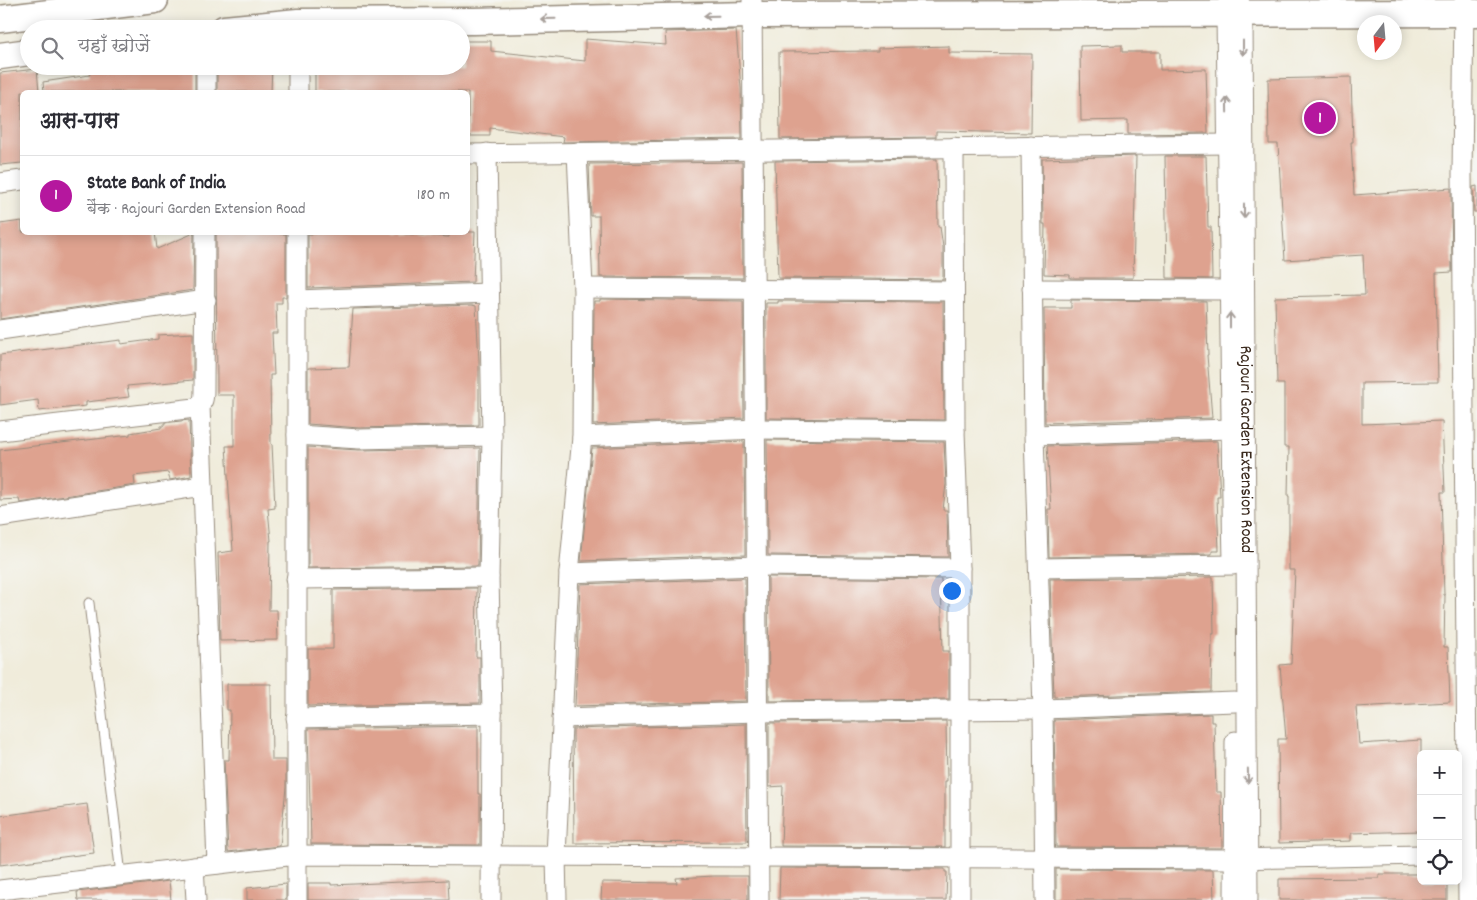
<!DOCTYPE html>
<html lang="hi">
<meta charset="utf-8">
<style>
:root{--surface:#fff;--page:#f2f2f3;--text:#2b2b33;--muted:#7c7c81;--line:#e1e1e2;--accent:#b5179e}
body{margin:0;font-family:Dekko,"Playpen Sans Deva",sans-serif;background:var(--page);color:var(--text)}
.controls{position:absolute;right:15px;bottom:15px;display:grid;overflow:hidden;border-radius:8px;box-shadow:0 2px 12px #0003}
.controls button{width:45px;height:45px;display:grid;place-items:center;padding:0;border:0;border-bottom:1px solid var(--line);background:var(--surface);color:var(--text);font:25px sans-serif}
.compass{position:absolute;left:1357px;top:15px;width:45px;height:45px;border-radius:50%;background:var(--surface);box-shadow:0 2px 12px #0003;rotate:196deg}
.you{position:absolute;left:951px;top:590px;width:18px;height:18px;margin:-12px;border:4px solid #fff;border-radius:50%;background:#1a73e8;box-shadow:0 0 0 8px #1a73e833}
.badge{display:grid;place-items:center;width:32px;height:32px;border-radius:50%;background:var(--accent);color:#fff;font-size:16px;font-weight:700}
.pin{position:absolute;translate:-50% -50%;border:2px solid #fff;box-shadow:0 1px 5px #0006}
.list{margin:0;padding:0;list-style:none}
h2{display:flex;justify-content:space-between;align-items:center;height:65px;margin:0;padding:0 20px;font-size:21px}
h2 small{font-size:16px;font-weight:400;color:var(--muted)}
.list li{display:grid;grid-template-columns:32px 1fr auto;gap:15px;align-items:center;box-sizing:border-box;height:80px;padding:0 20px;border-top:1px solid var(--line)}
.list b{display:block;font-size:19px;white-space:nowrap}
.list p{margin:0;font-size:16px;white-space:nowrap;color:var(--muted)}
.list em{font-size:16px;font-style:normal;color:var(--muted)}
.icon{flex:none;width:28px;height:28px;fill:none;stroke:currentColor;stroke-width:2;stroke-linecap:round;stroke-linejoin:round}
.map{position:relative;flex:none;width:1477px;height:900px;overflow:hidden}
.search{position:absolute;background:var(--surface);box-shadow:0 2px 12px #0003;left:20px;top:20px;width:450px;height:55px;display:flex;align-items:center;gap:12px;box-sizing:border-box;padding:0 18px;border-radius:28px;color:var(--muted);font-size:19px}
.panel{position:absolute;background:var(--surface);box-shadow:0 2px 12px #0003;left:20px;top:90px;width:450px;height:145px;border-radius:8px}
.map>svg:first-child{display:block}
</style>
<div class="map">
<svg width="1477" height="900" viewBox="0 0 1477 900">
<rect width="100%" height="100%" fill="#f6f6f2"/>
<filter id="ink" filterUnits="userSpaceOnUse"><feTurbulence type="fractalNoise" baseFrequency=".02" numOctaves="2"/><feDisplacementMap in="SourceGraphic" scale="10" xChannelSelector="R" yChannelSelector="G"/><feConvolveMatrix kernelMatrix="1 2 1 2 8 2 1 2 1" color-interpolation-filters="sRGB"/></filter>
<filter id="wash" filterUnits="userSpaceOnUse"><feTurbulence type="fractalNoise" baseFrequency=".0096" numOctaves="4" result="noise"/><feDisplacementMap in="SourceGraphic" scale="20" xChannelSelector="R" yChannelSelector="G"/><feGaussianBlur stdDeviation="1.12" result="paint"/><feColorMatrix in="noise" values="0 0 0 0 0 0 0 0 0 0 0 0 0 0 0 0 0 1.4 0 .05"/><feComposite in="paint" operator="in"/></filter>
<g filter="url(#wash)">
<rect width="100%" height="100%" fill="#f0ecdb"/>
<g id="blocks">
<g fill="#dea28f">
<polygon points="736,30 741,88 742,139 563,142 564,137 490,128 490,136 468,136 468,92 315,92 315,66 461,66 461,41 491,41 491,51 585,61 585,39 666,45 665,32"/>
<polygon points="1122,45 1122,52 1160,52 1160,70 1206,69 1208,133 1128,134 1128,120 1081,121 1080,46"/>
<polygon points="949,46 949,53 1032,54 1031,133 936,131 936,137 780,139 779,52 878,51 878,48"/>
<polygon points="103,66 195,66 195,92 44,92 43,82 90,75 88,69"/>
<polygon points="217,66 272,66 271,92 217,92"/>
<polygon points="37,69 39,92 22,92 22,163 0,165 0,73"/>
<polygon points="1351,77 1353,142 1351,142 1354,195 1451,188 1452,272 1436,273 1438,382 1362,383 1362,424 1442,421 1445,492 1441,492 1444,595 1445,595 1444,647 1448,647 1450,702 1356,707 1359,744 1421,740 1421,831 1351,833 1351,841 1279,843 1278,739 1286,739 1280,665 1291,664 1295,570 1289,570 1289,496 1288,496 1289,447 1284,447 1284,384 1277,384 1275,297 1365,295 1363,255 1285,260 1278,144 1269,144 1268,79"/>
<polygon points="1136,156 1133,278 1070,278 1070,275 1044,274 1045,224 1043,224 1042,159"/>
<polygon points="1165,156 1206,156 1208,227 1211,227 1212,279 1167,278"/>
<polygon points="937,159 938,227 940,227 943,247 943,280 778,278 775,161"/>
<polygon points="742,162 743,278 600,277 599,216 591,216 589,164"/>
<polygon points="1477,186 1477,212 1474,212 1473,187"/>
<polygon points="22,221 22,232 155,232 157,249 194,233 193,290 0,319 0,224"/>
<polygon points="216,232 280,232 280,234 286,234 286,297 282,297 282,303 276,303 277,333 272,333 274,375 270,375 271,444 272,444 275,508 268,509 271,541 270,541 269,610 277,610 278,640 220,641 218,553 233,551 226,446 234,446 234,395 217,395"/>
<polygon points="355,232 404,232 404,234 449,237 449,232 475,232 473,282 308,288 308,234"/>
<polygon points="600,299 743,301 744,418 593,425 594,301 600,301"/>
<polygon points="1071,300 1206,301 1208,355 1207,355 1212,418 1045,423 1044,308 1071,308"/>
<polygon points="778,301 943,302 944,420 766,418 766,303 778,303"/>
<polygon points="472,305 476,306 479,361 479,425 359,428 308,424 308,368 349,367 353,309"/>
<polygon points="193,333 193,380 127,386 129,397 86,402 86,406 39,411 38,400 0,405 0,355 121,340 121,344 158,339 158,335"/>
<polygon points="189,420 191,476 170,480 168,472 134,476 135,485 20,503 19,499 0,500 0,450 130,435 130,433 161,428 161,426 164,426 164,423"/>
<polygon points="767,440 944,442 946,484 943,510 947,510 948,557 768,555"/>
<polygon points="744,441 745,555 581,561 592,448"/>
<polygon points="1217,441 1220,497 1217,497 1219,551 1212,551 1212,554 1049,557 1048,509 1051,509 1047,446"/>
<polygon points="308,447 359,450 480,448 478,566 308,568"/>
<polygon points="768,577 941,579 943,651 949,651 949,699 769,701"/>
<polygon points="1213,577 1214,634 1212,634 1211,692 1054,697 1050,579"/>
<polygon points="745,578 746,701 575,706 580,584"/>
<polygon points="477,588 476,657 480,657 480,703 308,706 308,649 333,649 333,590"/>
<polygon points="227,684 271,684 272,760 286,760 286,787 280,846 228,852 224,760 229,760 230,710 227,710"/>
<polygon points="1211,714 1211,722 1214,722 1216,792 1221,792 1222,848 1056,847 1054,720"/>
<polygon points="946,721 947,781 945,781 945,847 781,846 783,786 769,787 769,723"/>
<polygon points="746,724 747,842 574,843 573,729"/>
<polygon points="478,726 478,794 480,794 480,845 311,844 308,729"/>
<polygon points="87,804 94,853 0,865 0,816"/>
<polygon points="780,868 945,869 945,872 947,872 946,900 779,900"/>
<polygon points="1056,869 1213,870 1214,900 1056,900"/>
<polygon points="1379,874 1421,874 1421,881 1447,881 1447,900 1279,900 1279,879 1379,878"/>
<polygon points="714,876 748,876 748,900 601,900 602,882 677,883 676,878"/>
<polygon points="448,880 449,900 308,900 308,883 331,883 331,885"/>
<polygon points="169,881 171,900 78,900 77,892"/>
<polygon points="286,884 286,900 247,900 247,888"/>
</g>
</g>
</g>
<g filter="url(#ink)">
<use href="#blocks" fill-opacity="0" stroke="#968b7c" stroke-width="1"/>
<g fill="none" stroke-linecap="round" stroke-linejoin="round">
<g stroke="#968b7c" stroke-width="11">
<polyline id="lane" points="89,603 121,875"/>
</g>
<g stroke="#968b7c" stroke-width="21">
<g id="street">
<polyline points="752,0 759,900"/>
<path id="s1" d="M1239 0 1243 14 1248 900"/>
<polyline points="1464,1 1462,175 1468,900"/>
<path d="M1228 2 1226 14C1228 197 1229 379 1233 561"/>
<polyline points="206,92 206,66"/>
<polyline points="298,92 298,66"/>
<polyline points="1031,146 1034,435 1043,709 1045,900"/>
<polyline points="954,147 955,431 960,568 960,900"/>
<polyline points="487,153 492,436 489,577 492,714 491,900"/>
<polyline points="468,154 1227,144"/>
<polyline points="0,183 22,180"/>
<polyline points="583,288 954,291"/>
<polyline points="1032,289 1230,290"/>
<polyline points="297,300 489,293"/>
<polyline points="0,330 206,300"/>
<polyline points="200,405 217,864"/>
<path d="M0 431 195 408C204 404 204 398 204 389L205 232"/>
<polyline points="297,435 359,439 492,436"/>
<polyline points="1034,435 1230,429"/>
<polyline points="582,437 755,429 955,431"/>
<polyline points="0,517 203,486"/>
<polyline points="1039,568 1233,565"/>
<polyline points="569,573 756,566 960,568"/>
<polyline points="296,579 489,577"/>
<polyline points="296,718 492,714"/>
<polyline points="562,718 758,712 1043,709 1235,702"/>
<polyline points="194,867 196,900"/>
<polyline points="0,890 296,855 1235,859 1421,855"/>
<polyline points="297,900 297,232"/>
<polyline points="557,900 556,856 569,573 582,437 583,288 577,152"/>
<polyline points="1234,900 1235,741"/>
</g>
</g>
<g stroke="#968b7c" stroke-width="29">
<g id="secondary">
<polyline points="0,19 155,0"/>
<polyline points="224,29 298,22 474,21 752,15 1477,13"/>
<polyline points="0,56 29,52"/>
</g>
</g>
<use href="#lane" stroke="#fff" stroke-width="9"/>
<use href="#street" stroke="#fff" stroke-width="19"/>
<use href="#secondary" stroke="#fff" stroke-width="26"/>
</g>
<defs><path id="oneway-shaft" d="M-6 0H5M1.5-3L5.5 0L1.5 3" fill="none" stroke-width="1.6" stroke-linecap="round" stroke-linejoin="round" transform="scale(1.25)"/></defs>
<g stroke="#a79f9a">
<use href="#oneway-shaft" transform="translate(711 16) rotate(179)"/>
<use href="#oneway-shaft" transform="translate(548 19) rotate(179)"/>
<use href="#oneway-shaft" transform="translate(1243 48) rotate(90)"/>
<use href="#oneway-shaft" transform="translate(1227 105) rotate(-91)"/>
<use href="#oneway-shaft" transform="translate(1244 211) rotate(90)"/>
<use href="#oneway-shaft" transform="translate(1230 320) rotate(-90)"/>
<use href="#oneway-shaft" transform="translate(1248 776) rotate(89)"/>
</g>
</g>
<g text-anchor="middle" dominant-baseline="central" stroke-width="4" stroke-linejoin="round" paint-order="stroke">
<g font-size="18" fill="#3b2a1e" stroke="#f6f6f2">
<text stroke="none"><textPath href="#s1" startOffset="450">Rajouri Garden Extension Road</textPath></text>
</g>
</g>
</svg>
<div class="controls">
<button>+</button>
<button>−</button>
<button><svg class="icon" aria-label="locate" viewBox="0 0 24 24"><circle cx="12" cy="12" r="6"/><path d="M12 2v4M12 18v4M2 12h4M18 12h4"/></svg></button>
</div>
<svg class="compass" viewBox="-18 -18 36 36"><path d="M0-13l5 13h-10z" fill="#e53935"/><path d="M0 13l5-13h-10z" fill="#7c7c81"/></svg>
<div class="you"></div>
<div class="pin badge" style="left:1320px;top:118px">1</div>
<div class="search"><svg class="icon" aria-label="search" viewBox="0 0 24 24"><circle cx="10" cy="10" r="6"/><path d="M15 15l6 6"/></svg>यहाँ खोजें</div>
<section class="panel">
<h2>आस-पास<small></small></h2>
<ul class="list">
<li><span class="badge">1</span><div><b>State Bank of India</b><p>बैंक · Rajouri Garden Extension Road</p></div><em>180 m</em></li>
</ul>
</section>
</div>
